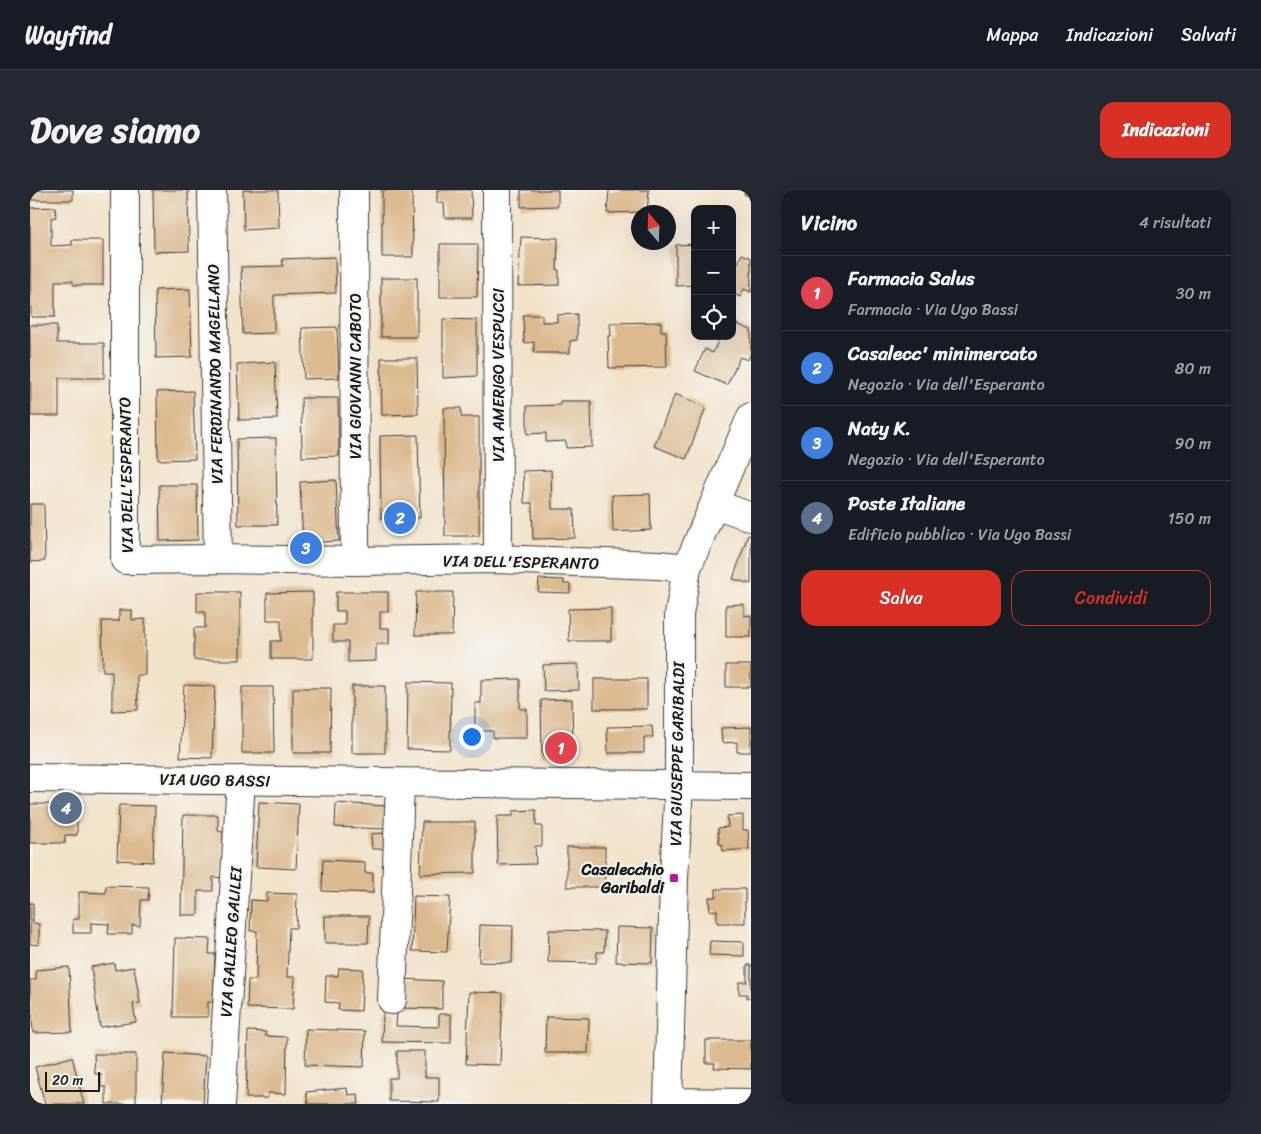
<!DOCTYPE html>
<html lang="it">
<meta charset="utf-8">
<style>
:root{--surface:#171b24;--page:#242831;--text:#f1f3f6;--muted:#9ea1a6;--line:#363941;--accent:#d93025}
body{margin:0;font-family:Sriracha,sans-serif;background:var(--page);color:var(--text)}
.controls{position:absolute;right:15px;top:15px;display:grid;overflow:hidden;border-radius:10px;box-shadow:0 5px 20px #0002}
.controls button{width:45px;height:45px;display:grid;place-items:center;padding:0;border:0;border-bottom:1px solid var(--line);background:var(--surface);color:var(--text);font:25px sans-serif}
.compass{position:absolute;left:601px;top:15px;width:45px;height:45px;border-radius:50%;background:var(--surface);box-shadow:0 5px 20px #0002;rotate:341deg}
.scale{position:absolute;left:15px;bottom:12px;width:55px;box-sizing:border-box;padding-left:5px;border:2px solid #1c1c1c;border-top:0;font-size:14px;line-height:18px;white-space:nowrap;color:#1c1c1c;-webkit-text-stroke:4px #f6f6f2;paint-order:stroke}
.you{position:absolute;left:441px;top:546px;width:18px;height:18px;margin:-12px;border:4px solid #fff;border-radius:50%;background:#1a73e8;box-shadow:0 0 0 8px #1a73e833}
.badge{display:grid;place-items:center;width:32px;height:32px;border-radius:50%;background:var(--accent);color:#fff;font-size:16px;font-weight:700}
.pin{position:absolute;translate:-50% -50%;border:2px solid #fff;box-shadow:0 1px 5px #0006}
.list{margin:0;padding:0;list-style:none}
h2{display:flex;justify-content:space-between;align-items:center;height:65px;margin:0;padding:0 20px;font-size:21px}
h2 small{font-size:16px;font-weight:400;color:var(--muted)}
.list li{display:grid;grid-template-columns:32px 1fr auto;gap:15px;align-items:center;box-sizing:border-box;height:75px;padding:0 20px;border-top:1px solid var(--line)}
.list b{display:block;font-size:19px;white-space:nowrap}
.list p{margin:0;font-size:16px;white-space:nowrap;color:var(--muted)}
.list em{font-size:16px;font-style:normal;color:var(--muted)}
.actions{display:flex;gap:10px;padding:15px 20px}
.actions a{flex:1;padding:11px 0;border:1px solid var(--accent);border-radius:15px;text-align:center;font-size:18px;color:var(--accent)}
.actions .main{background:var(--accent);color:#fff}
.icon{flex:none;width:28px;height:28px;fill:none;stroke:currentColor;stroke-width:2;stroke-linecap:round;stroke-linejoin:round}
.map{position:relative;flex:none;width:721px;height:914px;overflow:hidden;border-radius:15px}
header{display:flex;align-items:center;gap:30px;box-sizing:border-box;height:70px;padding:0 25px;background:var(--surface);border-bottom:1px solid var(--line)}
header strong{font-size:24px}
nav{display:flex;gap:28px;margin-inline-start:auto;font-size:18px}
.intro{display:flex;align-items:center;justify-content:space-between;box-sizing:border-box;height:120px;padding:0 30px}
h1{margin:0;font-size:35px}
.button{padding:12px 22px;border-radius:15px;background:var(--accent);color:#fff;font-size:18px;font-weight:700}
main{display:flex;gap:30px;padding:0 30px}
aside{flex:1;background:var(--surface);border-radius:15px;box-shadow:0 5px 20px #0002}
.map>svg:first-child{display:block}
</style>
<header>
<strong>Wayfind</strong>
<nav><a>Mappa</a><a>Indicazioni</a><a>Salvati</a></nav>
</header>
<div class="intro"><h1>Dove siamo</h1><a class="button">Indicazioni</a></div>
<main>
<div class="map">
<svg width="721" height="914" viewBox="0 0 721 914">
<rect width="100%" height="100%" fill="#f6f6f2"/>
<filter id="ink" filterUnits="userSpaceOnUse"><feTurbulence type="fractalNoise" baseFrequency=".02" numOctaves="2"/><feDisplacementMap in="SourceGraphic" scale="10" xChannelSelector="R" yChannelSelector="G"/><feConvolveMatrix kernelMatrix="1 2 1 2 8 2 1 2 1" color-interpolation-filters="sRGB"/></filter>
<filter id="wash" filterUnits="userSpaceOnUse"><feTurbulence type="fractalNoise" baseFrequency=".0096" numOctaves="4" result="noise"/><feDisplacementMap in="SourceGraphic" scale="20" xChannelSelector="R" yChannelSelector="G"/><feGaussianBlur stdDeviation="1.12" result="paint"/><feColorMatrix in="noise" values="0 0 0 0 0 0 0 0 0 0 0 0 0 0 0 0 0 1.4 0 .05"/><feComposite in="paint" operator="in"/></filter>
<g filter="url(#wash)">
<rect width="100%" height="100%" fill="#f3e3cb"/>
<g id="blocks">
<g fill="#dcb98e">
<rect x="0" y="0" width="43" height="10"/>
<polygon points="123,0 158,0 159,61 124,62"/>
<polygon points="213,0 248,0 249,38 214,40"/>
<polygon points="352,0 382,0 383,67 352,67"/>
<polygon points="407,0 441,0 442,28 415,28 414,13 407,13"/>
<polygon points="491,0 528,0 528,16 491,17"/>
<polygon points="581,0 619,0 617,22 577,23 579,1"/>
<polygon points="715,0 721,0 721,7 714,4"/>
<polygon points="25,17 26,27 21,28 21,56 42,55 42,50 73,50 73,95 43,95 43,91 25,91 25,127 1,127 0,18"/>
<polygon points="491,47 528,48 527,80 529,80 529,95 488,96"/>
<polygon points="410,54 448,54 447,107 410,107"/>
<polygon points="665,54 665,95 646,96 646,55"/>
<polygon points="712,64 721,68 721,102 714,99 710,107 702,103 702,87"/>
<polygon points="305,67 306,103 244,105 244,143 213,144 211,77 253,76 252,69"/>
<rect x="351" y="88" width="36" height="59"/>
<polygon points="160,99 162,167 126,168 125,100"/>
<polygon points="547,124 547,150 540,151 540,163 504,163 504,152 494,153 493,125 512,125 512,132 527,132 527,125"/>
<polygon points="413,129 447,130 447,186 413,188"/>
<polygon points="631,132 631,141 636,141 637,177 579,178 578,146 581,146 580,133"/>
<polygon points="702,132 721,140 721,163 718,170 710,167 697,195 665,181 675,159 683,163 690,146 702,146"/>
<polygon points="0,135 27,135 27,153 74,153 74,188 29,188 29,226 1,226"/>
<polygon points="307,137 309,188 274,189 272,138"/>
<polygon points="351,168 387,168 388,224 352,225"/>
<polygon points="245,172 247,229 209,230 207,174"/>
<polygon points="163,201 165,269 128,270 127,202"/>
<polygon points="645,204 676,217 656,269 624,256"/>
<polygon points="271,208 308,208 309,266 272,267"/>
<polygon points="530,211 561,211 562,257 536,258 536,251 516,252 516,243 497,244 497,216 530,215"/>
<polygon points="414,218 431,218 431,227 449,227 449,346 415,346"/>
<polygon points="388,245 390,328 351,328 350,246"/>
<polygon points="246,248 247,335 208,335 207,249"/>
<polygon points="521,280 522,319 544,319 545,348 503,349 502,313 494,313 493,281"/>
<polygon points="306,290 309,351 273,353 270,292"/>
<polygon points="129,295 167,295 168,350 130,351"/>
<polygon points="620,304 621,340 583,342 582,305"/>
<polygon points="0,314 14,314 15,371 0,372"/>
<polygon points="718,345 721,346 721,394 703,389"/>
<polygon points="509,389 534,390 534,394 540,394 540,403 508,402"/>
<polygon points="167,402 210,402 210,470 164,470 164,438 175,438 175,422 167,422"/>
<polygon points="283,402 283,469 241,469 241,451 251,451 251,430 237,430 237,403"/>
<polygon points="306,402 358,402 358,422 350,422 350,438 359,438 359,454 346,454 346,471 318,472 318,452 303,452 303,435 315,435 315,421 306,421"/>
<polygon points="386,402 423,402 422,445 385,445"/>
<polygon points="714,414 714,426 721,425 721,447 696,447 696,415"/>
<polygon points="581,418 581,451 539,451 538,419"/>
<polygon points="89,420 102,420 102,430 115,429 115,485 107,485 108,520 82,521 82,481 73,481 72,431 89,431"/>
<polygon points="548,474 549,500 514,501 513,475"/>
<rect x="696" y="475" width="25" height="22"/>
<polygon points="490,489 490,519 497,519 497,548 463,548 463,541 445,541 445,513 451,513 451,490"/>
<rect x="564" y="489" width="53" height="30"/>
<polygon points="378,492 421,493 420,560 377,559"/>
<polygon points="154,495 185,496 182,568 150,567"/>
<rect x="322" y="496" width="33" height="67"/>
<polygon points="212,497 243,497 244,563 212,563"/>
<polygon points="263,498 301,498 300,563 263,563"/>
<polygon points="542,509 543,565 512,566 511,510"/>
<polygon points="622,536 623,547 614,547 614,563 578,563 577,537"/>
<polygon points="721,537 721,562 707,562 707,552 692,553 691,538"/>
<polygon points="229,612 269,614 266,679 226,677"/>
<polygon points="306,613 357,616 356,639 305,637"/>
<polygon points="0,614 47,614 47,645 35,645 35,653 0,653"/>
<polygon points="89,615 125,616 123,672 87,670"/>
<polygon points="506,620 506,636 512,636 512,656 505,656 506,674 468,675 467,626 483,626 483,621"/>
<polygon points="153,625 188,625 188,641 193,642 192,688 183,687 183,701 168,701 168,725 151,725"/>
<polygon points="713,625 713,640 718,640 719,659 693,661 692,654 689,654 688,638 698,637 697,626"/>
<polygon points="392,632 445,632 445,683 390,684"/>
<polygon points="355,643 355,659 342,659 341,644"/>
<rect x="537" y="657" width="38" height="40"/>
<polygon points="293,670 335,672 335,683 343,683 343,703 292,701"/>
<polygon points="76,696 119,697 118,710 111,710 110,736 102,735 102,744 78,744 79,734 61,733 61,743 43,743 43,729 49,729 49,702 76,703"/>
<polygon points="686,699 715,699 715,733 687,733 687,720 680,721 679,707 686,707"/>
<polygon points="237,703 267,704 266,738 259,738 257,787 265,787 263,819 217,818 218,790 226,790 227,741 220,741 221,710 237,711"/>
<polygon points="384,706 420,707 417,762 382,761"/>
<polygon points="0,713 3,713 3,733 9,734 9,755 0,754"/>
<polygon points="295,726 339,726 338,753 295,753"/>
<polygon points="450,735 483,736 482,773 449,772"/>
<polygon points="587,737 623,738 622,773 586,772"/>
<polygon points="519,740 575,741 574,762 567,762 566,773 518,772"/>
<polygon points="145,748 180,749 179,764 185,764 183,812 178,812 178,827 143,827"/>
<polygon points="680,751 714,752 714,766 679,765"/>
<polygon points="84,773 85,780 104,777 110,813 103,814 106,832 70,837 61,777"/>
<polygon points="717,775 721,775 721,808 717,808 717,804 709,804 709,792 717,792"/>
<polygon points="39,777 42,842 3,843 2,824 0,824 0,790 6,790 6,780"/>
<polygon points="309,778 333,779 331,821 308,820 309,813 295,812 296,786 308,786"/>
<polygon points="371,789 412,791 412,819 370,818"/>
<polygon points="439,802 473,803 470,875 436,874"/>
<polygon points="353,821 367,822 366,836 409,837 409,824 421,824 421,853 352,852"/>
<polygon points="516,827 559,828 558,863 515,863"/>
<polygon points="276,839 335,841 334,877 275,875"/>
<polygon points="218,841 236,842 235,846 257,847 256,904 238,903 238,908 216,908"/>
<polygon points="676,850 721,850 721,879 684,878 685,873 676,873"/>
<polygon points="367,861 395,861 395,887 409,887 409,912 359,911 359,888 367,888"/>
<polygon points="135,863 176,866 173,914 132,914"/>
<polygon points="64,864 106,864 106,914 76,914 76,897 71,897 71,884 65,884"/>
<polygon points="42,867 54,914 15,914 5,877"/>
<polygon points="317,898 318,905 328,904 329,914 278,914 276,902"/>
</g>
</g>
</g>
<g filter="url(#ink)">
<use href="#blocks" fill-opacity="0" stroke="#3c3a36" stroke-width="1"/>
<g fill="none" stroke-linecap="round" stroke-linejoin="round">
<g stroke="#3c3a36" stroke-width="30">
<g id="minor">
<polyline points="95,0 95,370 188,369 325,371 468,369 628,375 657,378"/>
<polyline points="182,0 188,369"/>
<polyline points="324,0 325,371"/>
<polyline points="467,0 468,369"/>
<polyline points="685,314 721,327"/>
<polyline points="0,588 721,596"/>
<polyline points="362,810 370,593"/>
<polyline points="638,912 721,913"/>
<polyline points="191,914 211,590"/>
<polyline points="638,914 644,688 649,594 649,425 657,378 721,227"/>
</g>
</g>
<use href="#minor" stroke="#fff" stroke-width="28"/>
</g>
</g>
<rect fill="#b5179e" stroke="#f6f6f2" stroke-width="2" x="639" y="683" width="10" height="10" rx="2.5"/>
<g text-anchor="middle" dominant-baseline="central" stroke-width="4" stroke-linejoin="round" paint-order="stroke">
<g font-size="16" fill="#1c1c1c" stroke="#f6f6f2">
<text transform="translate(185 184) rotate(-91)">VIA FERDINANDO MAGELLANO</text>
<text transform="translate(468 185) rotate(-90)">VIA AMERIGO VESPUCCI</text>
<text transform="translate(325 186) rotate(-90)">VIA GIOVANNI CABOTO</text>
<text transform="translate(96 285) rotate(-91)">VIA DELL'ESPERANTO</text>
<text transform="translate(491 372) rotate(1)">VIA DELL'ESPERANTO</text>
<text transform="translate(647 564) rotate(-89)">VIA GIUSEPPE GARIBALDI</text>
<text transform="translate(185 590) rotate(1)">VIA UGO BASSI</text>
<text transform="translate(201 752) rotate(-86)">VIA GALILEO GALILEI</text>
</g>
<g font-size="16" font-weight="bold" fill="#1c1c1c" stroke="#f6f6f2" text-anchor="end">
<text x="634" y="679">Casalecchio<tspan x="634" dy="18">Garibaldi</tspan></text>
</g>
</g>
</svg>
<div class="controls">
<button>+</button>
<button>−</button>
<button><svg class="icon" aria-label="locate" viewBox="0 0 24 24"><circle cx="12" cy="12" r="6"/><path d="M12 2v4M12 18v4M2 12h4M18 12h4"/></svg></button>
</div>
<svg class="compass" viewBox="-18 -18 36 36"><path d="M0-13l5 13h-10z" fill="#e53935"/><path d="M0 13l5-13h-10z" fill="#9ea1a6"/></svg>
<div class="scale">20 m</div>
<div class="you"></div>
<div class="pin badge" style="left:531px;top:558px;background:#e0444e">1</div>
<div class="pin badge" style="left:370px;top:328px;background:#3f7fe0">2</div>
<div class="pin badge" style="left:276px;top:358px;background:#3f7fe0">3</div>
<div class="pin badge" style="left:36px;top:618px;background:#5c6f8a">4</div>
</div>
<aside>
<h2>Vicino<small>4 risultati</small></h2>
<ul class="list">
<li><span class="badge" style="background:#e0444e">1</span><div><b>Farmacia Salus</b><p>Farmacia · Via Ugo Bassi</p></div><em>30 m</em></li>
<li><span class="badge" style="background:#3f7fe0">2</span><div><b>Casalecc' minimercato</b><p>Negozio · Via dell'Esperanto</p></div><em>80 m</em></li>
<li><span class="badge" style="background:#3f7fe0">3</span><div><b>Naty K.</b><p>Negozio · Via dell'Esperanto</p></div><em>90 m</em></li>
<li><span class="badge" style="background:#5c6f8a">4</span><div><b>Poste Italiane</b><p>Edificio pubblico · Via Ugo Bassi</p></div><em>150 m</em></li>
</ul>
<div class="actions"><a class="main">Salva</a><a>Condividi</a></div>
</aside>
</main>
